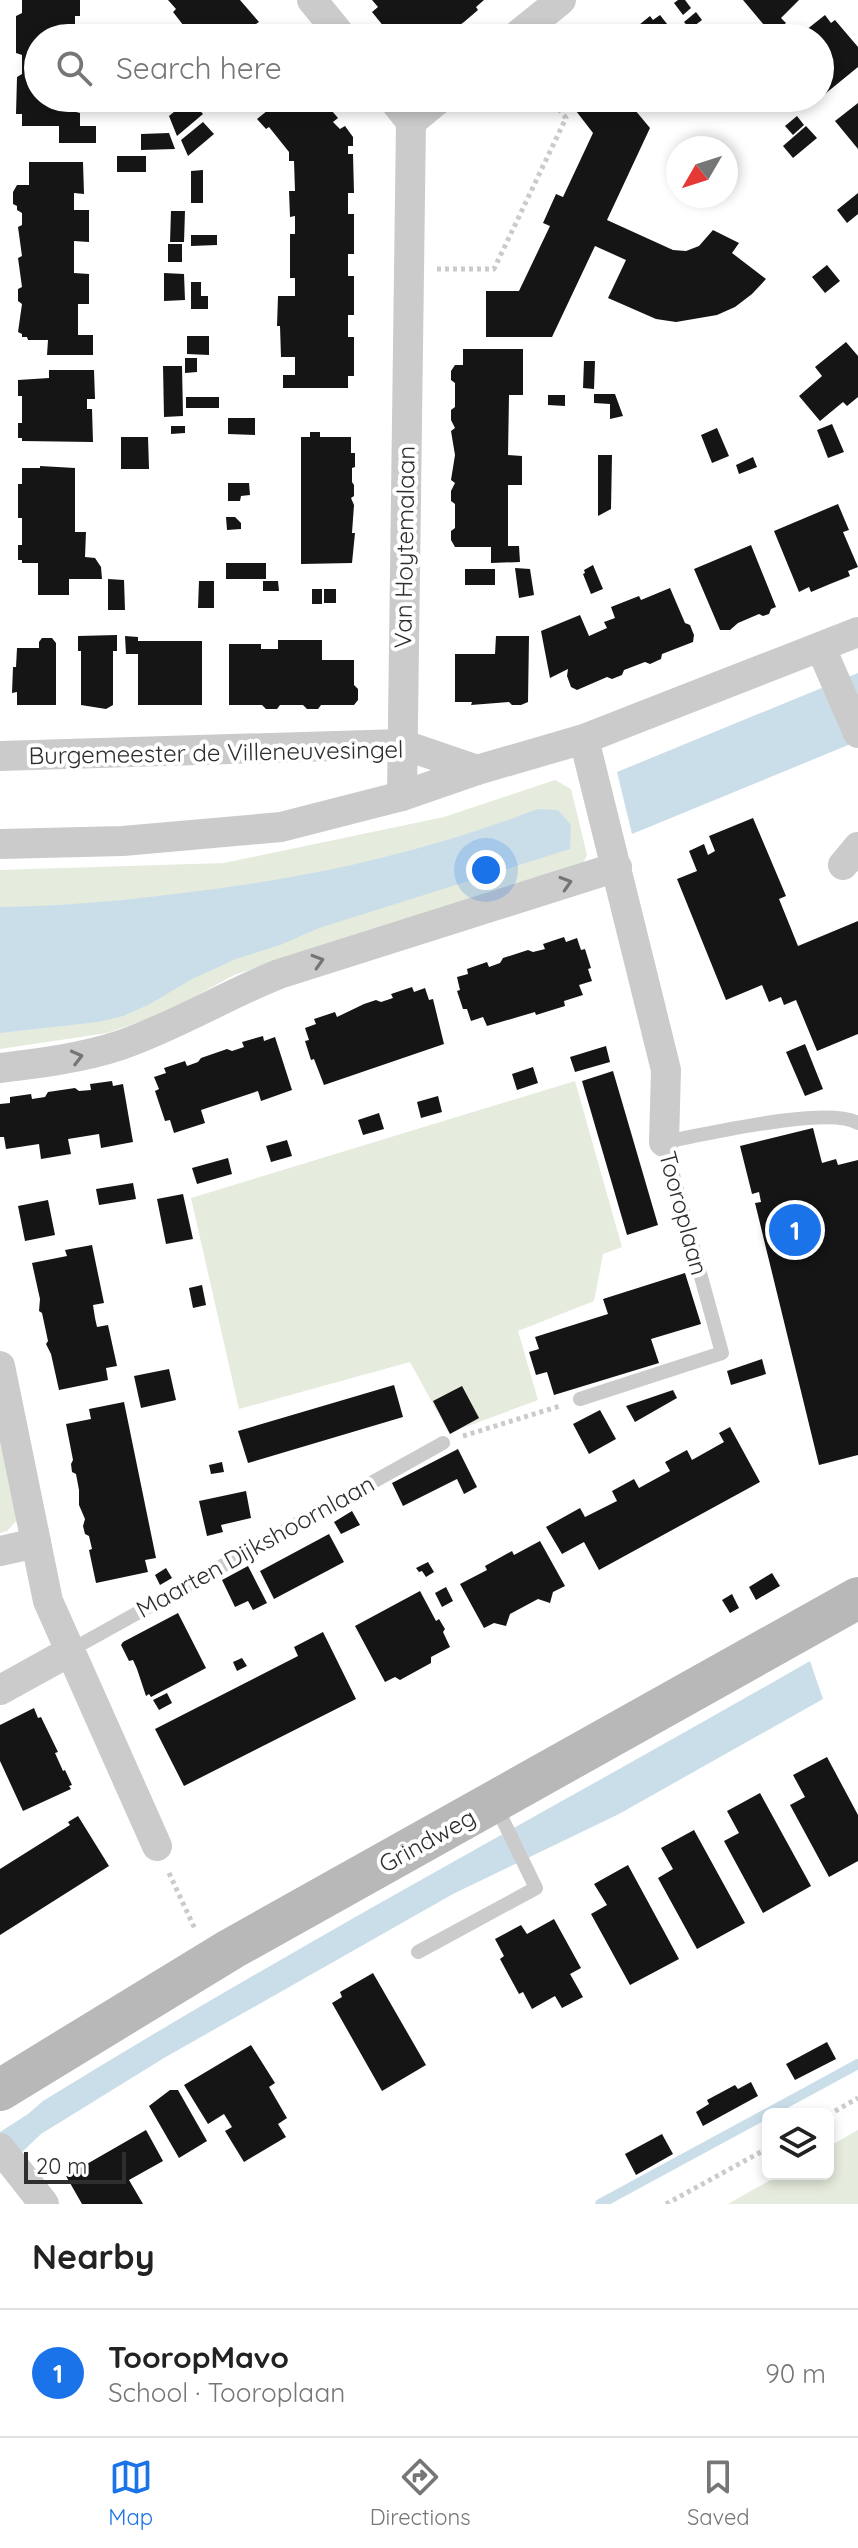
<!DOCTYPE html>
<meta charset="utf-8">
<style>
:root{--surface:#fff;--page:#f2f2f2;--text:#222;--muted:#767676;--line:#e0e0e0;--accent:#1a73e8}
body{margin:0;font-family:Quicksand,sans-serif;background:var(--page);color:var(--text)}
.controls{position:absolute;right:24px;bottom:24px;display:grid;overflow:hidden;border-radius:12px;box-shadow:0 4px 12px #0003}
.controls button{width:72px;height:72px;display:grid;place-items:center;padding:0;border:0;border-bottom:2px solid var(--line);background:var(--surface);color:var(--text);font:40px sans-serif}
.compass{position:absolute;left:666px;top:136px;width:72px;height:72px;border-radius:50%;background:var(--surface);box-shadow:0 4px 12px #0003;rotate:231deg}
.scale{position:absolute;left:24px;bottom:20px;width:102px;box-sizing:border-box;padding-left:8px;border:4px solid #2e2e2e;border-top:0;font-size:22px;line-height:28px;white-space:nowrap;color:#2e2e2e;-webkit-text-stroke:6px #fff;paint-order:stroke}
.you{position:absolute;left:486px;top:870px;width:28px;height:28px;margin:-20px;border:6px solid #fff;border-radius:50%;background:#1a73e8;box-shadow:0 0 0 12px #1a73e833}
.badge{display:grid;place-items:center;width:52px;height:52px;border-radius:50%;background:var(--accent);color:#fff;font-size:26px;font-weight:700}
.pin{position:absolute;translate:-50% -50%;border:4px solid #fff;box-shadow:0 2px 8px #0006}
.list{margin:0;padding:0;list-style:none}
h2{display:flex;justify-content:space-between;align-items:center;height:104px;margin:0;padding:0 32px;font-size:34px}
h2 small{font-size:26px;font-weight:400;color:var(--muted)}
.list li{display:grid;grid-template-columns:52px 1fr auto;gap:24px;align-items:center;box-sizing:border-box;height:128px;padding:0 32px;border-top:2px solid var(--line)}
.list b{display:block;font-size:30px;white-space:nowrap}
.list p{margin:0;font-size:26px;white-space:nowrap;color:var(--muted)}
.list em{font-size:26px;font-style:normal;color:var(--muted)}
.icon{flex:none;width:44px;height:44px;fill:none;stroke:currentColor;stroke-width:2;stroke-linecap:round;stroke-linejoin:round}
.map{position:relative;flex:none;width:858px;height:2204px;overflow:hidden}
.search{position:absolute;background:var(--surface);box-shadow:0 4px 12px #0003;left:24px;right:24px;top:24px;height:88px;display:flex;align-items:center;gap:20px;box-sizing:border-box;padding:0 28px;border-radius:44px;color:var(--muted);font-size:30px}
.sheet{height:232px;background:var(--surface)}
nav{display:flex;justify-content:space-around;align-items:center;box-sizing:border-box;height:112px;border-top:2px solid var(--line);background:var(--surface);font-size:22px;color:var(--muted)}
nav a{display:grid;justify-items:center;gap:4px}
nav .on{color:var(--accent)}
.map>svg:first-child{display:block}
</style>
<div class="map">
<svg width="858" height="2204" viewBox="0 0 858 2204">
<rect width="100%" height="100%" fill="#fff"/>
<g fill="#e5ebdd">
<polygon points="555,780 571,789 587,855 582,865 234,975 163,1014 107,1033 0,1049 0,870 224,863 444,817"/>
<polygon points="575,1081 622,1247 603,1254 594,1301 518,1331 538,1400 449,1433 410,1362 239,1409 191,1198"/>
<polygon points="0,1434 18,1519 7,1531 0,1533"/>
<polygon points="858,2130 858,2204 728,2204 781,2174 828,2174 828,2147"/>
</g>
<g fill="#cadeea">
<polygon points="858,673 858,741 632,834 617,772"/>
<path d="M538 809 558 810 571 825 570 849 319 928 280 945 236 959 192 979 150 1004 123 1016 98 1022 0 1033V907C84 906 166 896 249 884 349 869 443 845 538 809Z"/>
<path d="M810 1661 823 1699 619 1814 453 1894 164 2058 41 2134 0 2173V2132L28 2114 43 2101C294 1946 554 1808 810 1661Z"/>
</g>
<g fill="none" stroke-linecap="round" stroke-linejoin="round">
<polyline stroke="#cadeea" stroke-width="10" points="600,2204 858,2064"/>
</g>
<g fill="#151515">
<polygon points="22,0 80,0 80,16 75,16 75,38 38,38 38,98 75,98 76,112 80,113 80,126 96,126 96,143 59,143 59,126 22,126 22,114 16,114 17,77 22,74 22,55 16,53 16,16 22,13"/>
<polygon points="168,0 240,0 259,22 256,24 264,35 260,38 199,38 190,27 187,30 173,12 176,9"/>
<polygon points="372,0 484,0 476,7 478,10 464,22 449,33 447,31 438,38 393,38 372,12 378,7"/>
<polygon points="678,0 685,0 691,8 683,15 674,3"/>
<polygon points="743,0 799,0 781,18 786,23 768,38 760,28 764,25"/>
<polygon points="696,12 702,20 690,29 684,22"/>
<polygon points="660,15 678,38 623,38 650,16 653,20"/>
<polygon points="825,15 831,23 835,20 858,47 858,67 820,98 820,38 796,38"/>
<polygon points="124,24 128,34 114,34 116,25"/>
<polygon points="283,98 328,98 330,100 326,104 338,118 333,122 340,129 345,126 353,137 353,146 348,146 348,154 353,154 354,193 348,193 348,214 354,214 354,254 348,254 348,276 354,276 354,315 348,315 348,337 354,337 354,376 348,376 348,388 283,388 283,375 295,375 295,357 281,357 280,326 277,326 278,296 295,296 295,278 290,278 290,234 295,234 295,216 290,217 289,191 295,191 294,161 289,161 289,152 269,127 266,129 257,119"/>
<polygon points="583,98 625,98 650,128 607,220 673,250 686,251 699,246 713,230 739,243 732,253 766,279 752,294 735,307 717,315 676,322 656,319 608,298 626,260 595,246 552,337 486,337 486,291 519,291 550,226 543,223 556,194 563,197 593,133 573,107"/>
<polygon points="747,98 769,98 756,109"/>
<polygon points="190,99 203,114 177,136 169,116"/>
<polygon points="858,103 858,149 835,121"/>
<polygon points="797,116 804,125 793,135 785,126"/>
<polygon points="203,122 214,134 188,156 181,140"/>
<polygon points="806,126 817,138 793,158 783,146"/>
<polygon points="169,133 175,149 141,150 141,134"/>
<rect x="117" y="156" width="29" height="16"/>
<polygon points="29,162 83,162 84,194 74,193 74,210 89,210 89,242 74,241 74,273 89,274 89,304 78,304 78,335 93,335 93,355 47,355 48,340 28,340 27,337 22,337 22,334 18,332 22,304 18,301 18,289 22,287 18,258 22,256 18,227 22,225 22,213 17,210 17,206 13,204 13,192 17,185 29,185"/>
<polygon points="203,170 203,203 191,203 191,171"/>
<polygon points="858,193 858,214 847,223 837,210"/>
<polygon points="171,211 185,211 184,242 170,242"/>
<polygon points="191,235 217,235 217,245 191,246"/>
<rect x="168" y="244" width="14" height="18"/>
<polygon points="827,265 840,281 825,293 812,277"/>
<polygon points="164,273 184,274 185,300 164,301"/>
<polygon points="191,282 201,282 201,296 208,296 208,309 191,309"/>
<polygon points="187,336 209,336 209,355 187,354"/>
<polygon points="846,342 858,356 858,397 847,406 843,402 820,421 799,396 822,376 815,367"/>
<polygon points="463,349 523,349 523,395 509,395 508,455 522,456 522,485 508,485 508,546 519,546 520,562 491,563 491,547 455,547 451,540 451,531 455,528 455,504 451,501 451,491 455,483 451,480 455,455 451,431 455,428 451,420 451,410 455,407 455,383 451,380 451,371 455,365 463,365"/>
<polygon points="185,358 197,358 197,372 185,373"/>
<polygon points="584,361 595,361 594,389 583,388"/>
<polygon points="163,366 182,366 183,416 164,417"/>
<polygon points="49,370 94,370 95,399 87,399 87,409 92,409 93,442 22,441 22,438 18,438 18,423 22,423 22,396 18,396 18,380 49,378"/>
<polygon points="594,394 615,394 623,416 610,419 610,404 594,403"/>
<polygon points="548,395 565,395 565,406 548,405"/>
<rect x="186" y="397" width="33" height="11"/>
<polygon points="228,418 255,418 255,435 228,434"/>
<polygon points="832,424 844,452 828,458 817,430"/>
<polygon points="171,426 185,426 185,433 171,434"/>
<polygon points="717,428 729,456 712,463 701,435"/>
<polygon points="310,432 320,432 320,437 351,437 351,453 355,453 355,467 352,468 352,482 354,485 354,496 351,498 354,505 352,533 355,533 352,563 301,564 301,437 310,437"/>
<polygon points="121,437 148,437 149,469 121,469"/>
<polygon points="598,455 612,455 611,509 598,516"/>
<polygon points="753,457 757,467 739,474 736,465"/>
<polygon points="40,466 75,468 75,532 86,532 85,557 95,558 101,567 102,579 69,579 69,595 38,595 38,563 22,563 22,560 18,560 18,545 22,545 22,518 18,518 18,484 22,484 22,468 40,468"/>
<polygon points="228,483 249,483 250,495 241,496 240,501 228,501"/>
<polygon points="838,504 849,530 843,532 858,567 848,571 850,576 830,584 811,592 809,587 799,592 774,531"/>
<polygon points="226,517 235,517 241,523 241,529 227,530"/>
<polygon points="751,545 776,607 771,609 769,614 763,616 759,614 738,623 730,630 720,630 694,569"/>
<rect x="226" y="563" width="40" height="16"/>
<polygon points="593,565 603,589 591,594 583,574 585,573 584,570"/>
<polygon points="515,568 530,569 534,595 519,598"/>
<rect x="465" y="569" width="30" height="16"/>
<polygon points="108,579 124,580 125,610 108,610"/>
<polygon points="199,581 214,581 214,608 198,608"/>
<polygon points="263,581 278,581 279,591 263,591"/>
<polygon points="670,588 685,623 690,625 694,635 693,642 662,654 661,659 650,664 645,662 624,670 622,675 612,679 607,677 577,690 571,687 567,676 568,669 550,678 541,631 580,615 589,636 607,628 604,622 615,618 611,607 639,596 641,600"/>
<rect x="312" y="589" width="10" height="15"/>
<rect x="324" y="589" width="12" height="14"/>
<polygon points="117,635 117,651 113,651 113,705 106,709 81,705 81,651 78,651 78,636"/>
<polygon points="125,636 138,637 138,641 202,641 202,705 138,705 138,654 126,654"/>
<polygon points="496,636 529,636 528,702 521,705 512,705 509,702 471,705 472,702 455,702 455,654 495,654"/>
<polygon points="42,638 52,638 56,643 56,705 17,705 17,692 12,693 13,667 16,667 17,648 39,648 39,642"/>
<polygon points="278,640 322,640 322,660 354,660 354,685 358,689 358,700 354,705 321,705 318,709 307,709 303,705 280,705 277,709 266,709 262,705 229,705 229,644 261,644 261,649 278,649"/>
<polygon points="753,818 786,896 779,899 798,946 858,921 858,1034 817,1051 796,1000 784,1005 781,997 769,1002 762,985 726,1000 677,879 697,871 689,851 704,844 708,855 715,851 709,836"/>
<polygon points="564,937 566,942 577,938 581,950 585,949 591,968 588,969 592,981 579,985 583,995 564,1001 565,1006 536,1015 535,1012 487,1026 483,1017 471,1021 467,1009 463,1009 457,991 460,990 457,977 468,974 467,969 487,962 489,967 500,963 503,958 528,950 533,952 545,949 543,944"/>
<polygon points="412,987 414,992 425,988 429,1000 433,999 444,1044 324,1085 314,1059 311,1060 305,1041 309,1040 305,1028 316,1024 314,1019 335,1012 337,1017 364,1004 376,1000 381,1002 393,998 391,994"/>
<polygon points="263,1036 264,1041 275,1037 292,1090 261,1101 258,1091 201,1110 205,1123 174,1133 170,1120 165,1121 155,1091 159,1089 154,1077 166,1073 164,1068 185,1061 187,1066 198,1062 201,1058 227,1049 232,1051 244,1047 242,1042"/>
<polygon points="805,1044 823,1089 805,1096 786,1052"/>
<polygon points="606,1046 610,1062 575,1072 570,1057"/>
<polygon points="533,1067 538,1083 517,1090 512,1074"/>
<polygon points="613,1071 658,1225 627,1235 582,1081"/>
<polygon points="112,1081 113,1086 123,1084 133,1142 101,1148 99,1134 68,1139 71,1154 41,1159 39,1144 6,1149 4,1137 0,1137 0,1104 10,1103 10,1097 31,1094 32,1099 45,1097 48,1092 75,1088 79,1091 91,1090 90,1084"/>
<polygon points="438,1096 442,1112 421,1118 417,1102"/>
<polygon points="379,1113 384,1129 363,1135 358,1120"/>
<polygon points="813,1128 822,1163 836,1159 838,1165 858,1160 858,1455 819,1465 755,1203 761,1202 759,1192 752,1194 740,1146"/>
<polygon points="287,1140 292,1156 271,1162 266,1146"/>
<polygon points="228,1158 232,1174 197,1184 192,1168"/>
<polygon points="133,1183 136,1199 99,1205 96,1189"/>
<polygon points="183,1194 193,1239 166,1244 157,1199"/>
<polygon points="48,1200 55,1235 25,1241 18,1206"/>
<polygon points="92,1245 104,1303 93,1305 95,1318 97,1327 108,1325 117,1366 106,1368 108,1380 59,1390 51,1354 46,1344 48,1341 42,1313 39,1311 40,1299 32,1263 67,1256 65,1250"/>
<polygon points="685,1273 701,1324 651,1339 659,1363 554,1395 547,1372 536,1375 529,1352 539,1349 535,1337 608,1314 603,1299"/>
<polygon points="202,1285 206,1305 193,1308 189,1288"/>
<polygon points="762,1359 766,1374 731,1385 727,1371"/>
<polygon points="169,1369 176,1400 141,1408 134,1376"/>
<polygon points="394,1385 403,1417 248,1463 238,1431"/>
<polygon points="462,1386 479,1418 450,1434 433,1401"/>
<polygon points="673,1390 677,1398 635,1422 626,1406"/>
<polygon points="124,1402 156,1558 145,1560 148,1572 96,1583 89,1550 92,1549 89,1536 85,1534 83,1526 85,1519 79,1505 79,1490 76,1474 72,1472 71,1464 73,1460 66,1424 91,1419 89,1409"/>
<polygon points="600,1410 616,1439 589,1454 573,1424"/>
<polygon points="730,1427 760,1482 599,1570 584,1542 562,1554 546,1527 580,1508 585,1517 617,1501 612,1491 634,1479 639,1488 670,1471 665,1462 687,1450 692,1460 724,1442 719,1433"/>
<polygon points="458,1449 477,1487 464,1494 457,1479 403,1506 392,1483"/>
<polygon points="222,1462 224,1472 211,1474 209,1465"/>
<polygon points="246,1491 251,1518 221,1525 223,1532 207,1536 199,1501"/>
<polygon points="352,1511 360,1525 341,1534 334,1522"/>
<polygon points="329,1534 344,1562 274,1599 260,1571"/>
<polygon points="540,1541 565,1586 553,1592 550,1603 538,1599 510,1614 506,1626 494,1623 484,1628 460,1584 487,1570 485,1566 512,1551 514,1555"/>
<polygon points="428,1562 434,1572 426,1577 422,1571 419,1572 416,1568"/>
<polygon points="248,1566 267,1603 253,1610 248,1601 235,1607 222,1580"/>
<polygon points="166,1568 172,1578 160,1585 155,1575"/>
<polygon points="772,1573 780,1586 756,1600 749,1587"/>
<polygon points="446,1587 453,1601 442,1607 435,1593"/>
<polygon points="420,1591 436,1621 439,1619 445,1629 443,1632 450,1647 431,1657 431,1663 400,1680 395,1677 385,1682 355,1626"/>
<polygon points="732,1594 739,1608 730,1613 722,1600"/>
<polygon points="178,1613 206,1668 151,1697 149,1694 146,1696 137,1669 133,1660 129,1661 121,1645 123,1642"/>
<polygon points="323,1632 356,1699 184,1786 155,1729 298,1656 294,1647"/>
<polygon points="242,1658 247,1666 237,1671 233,1662"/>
<polygon points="167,1693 172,1703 159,1710 153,1700"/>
<polygon points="34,1708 38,1718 41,1717 58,1752 55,1753 63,1771 65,1770 72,1785 69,1786 71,1789 23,1811 0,1761 0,1725"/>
<polygon points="827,1757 858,1815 858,1861 829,1877 790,1805 805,1797 793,1775"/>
<polygon points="760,1793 811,1886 763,1913 724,1841 739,1833 727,1811"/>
<polygon points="78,1816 109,1866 0,1935 0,1869 70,1825 68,1822"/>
<polygon points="694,1830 745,1923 697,1949 658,1878 673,1869 661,1848"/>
<polygon points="628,1865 679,1959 630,1985 591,1914 607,1905 594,1884"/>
<polygon points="554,1919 581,1968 570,1974 583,1997 562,2008 555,1996 532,2009 523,1992 519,1994 500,1959 504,1956 495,1939 521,1925 527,1934"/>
<polygon points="373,1973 426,2065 382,2091 332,2003 342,1997 340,1992"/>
<polygon points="827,2042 836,2059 795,2080 786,2064"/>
<polygon points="251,2045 275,2083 269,2087 287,2118 278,2124 286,2137 244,2162 225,2131 232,2127 224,2114 208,2124 184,2085"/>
<polygon points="751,2082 758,2096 703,2126 696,2112 709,2104 707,2100 735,2085 738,2089"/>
<polygon points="170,2090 178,2090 207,2141 179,2158 149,2106"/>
<polygon points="146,2130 163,2161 129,2180 143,2204 82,2204 66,2176"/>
<polygon points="662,2134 673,2154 636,2175 625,2154"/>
</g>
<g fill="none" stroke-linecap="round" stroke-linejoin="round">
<g stroke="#cbcbcb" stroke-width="5" stroke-dasharray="4 4" stroke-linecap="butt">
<polyline points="437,269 494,269 566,118 550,98"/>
<polyline points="463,1436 560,1406"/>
<polyline points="169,1873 195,1929"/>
<polyline points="828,2115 858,2098"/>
<polyline points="666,2204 768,2148"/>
</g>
<g stroke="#cbcbcb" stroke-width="14">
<path d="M580 1399 722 1353 664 1142C703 1135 829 1105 858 1123"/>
<polyline points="69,1651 443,1443"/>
<polyline points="418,1952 536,1888 495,1804"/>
</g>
<g stroke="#cbcbcb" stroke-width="30">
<polyline points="312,0 343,38"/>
<polyline points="514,38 561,0"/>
<polyline points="392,98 411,122"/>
<polyline points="821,648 858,733"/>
<polyline points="584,739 666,1070 664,1142"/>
<polyline points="0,756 401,744 477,770"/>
<polyline points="402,796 411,122 440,98"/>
<polyline points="0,844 123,841 281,827 402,796 477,770 584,739 858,632"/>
<polyline points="843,865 858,847"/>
<path d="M0 1068C41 1063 82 1058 121 1045 176 1026 226 995 279 974L617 867"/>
<polyline points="0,1366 48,1601 157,1846"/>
<polyline points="0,1551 36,1543"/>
<polyline points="0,1690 69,1652"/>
<polyline points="0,2148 44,2204"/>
</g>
<polyline stroke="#b8b8b8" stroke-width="42" points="0,2090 231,1949 858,1598"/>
</g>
<defs><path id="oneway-chevron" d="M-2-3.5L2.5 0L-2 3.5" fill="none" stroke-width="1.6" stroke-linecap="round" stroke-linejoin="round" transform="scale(2)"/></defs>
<g stroke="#757575">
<use href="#oneway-chevron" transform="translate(566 883) rotate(-17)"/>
<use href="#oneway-chevron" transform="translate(318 961) rotate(-17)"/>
<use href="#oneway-chevron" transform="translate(77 1057) rotate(-14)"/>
</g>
<g text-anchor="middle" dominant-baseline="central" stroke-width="8" stroke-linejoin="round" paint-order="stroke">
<g font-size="24" fill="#2e2e2e" stroke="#fff">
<text transform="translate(404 547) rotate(-89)">Van Hoytemalaan</text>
<text transform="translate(216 752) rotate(-1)">Burgemeester de Villeneuvesingel</text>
<text transform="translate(684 1213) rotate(75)">Tooroplaan</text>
<text transform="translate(255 1546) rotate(-29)">Maarten Dijkshoornlaan</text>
<text transform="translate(427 1840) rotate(-29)">Grindweg</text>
</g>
</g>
</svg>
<div class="controls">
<button><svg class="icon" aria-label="layers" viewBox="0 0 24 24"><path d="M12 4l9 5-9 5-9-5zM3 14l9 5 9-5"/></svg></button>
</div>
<svg class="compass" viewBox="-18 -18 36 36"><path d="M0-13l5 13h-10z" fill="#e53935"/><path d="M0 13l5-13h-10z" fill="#767676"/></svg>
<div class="scale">20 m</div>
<div class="you"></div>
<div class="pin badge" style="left:795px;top:1230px">1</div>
<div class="search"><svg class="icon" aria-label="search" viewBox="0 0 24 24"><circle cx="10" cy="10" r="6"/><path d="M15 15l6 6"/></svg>Search here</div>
</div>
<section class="sheet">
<h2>Nearby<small></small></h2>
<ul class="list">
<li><span class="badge">1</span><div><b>TooropMavo</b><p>School · Tooroplaan</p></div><em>90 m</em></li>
</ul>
</section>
<nav>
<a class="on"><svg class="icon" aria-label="map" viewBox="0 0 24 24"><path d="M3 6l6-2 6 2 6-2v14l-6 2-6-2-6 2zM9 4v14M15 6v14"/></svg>Map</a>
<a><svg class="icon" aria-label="directions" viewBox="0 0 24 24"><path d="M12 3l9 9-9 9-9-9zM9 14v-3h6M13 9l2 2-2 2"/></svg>Directions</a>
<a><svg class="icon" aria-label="saved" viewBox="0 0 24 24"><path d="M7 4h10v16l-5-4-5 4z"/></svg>Saved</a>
</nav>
